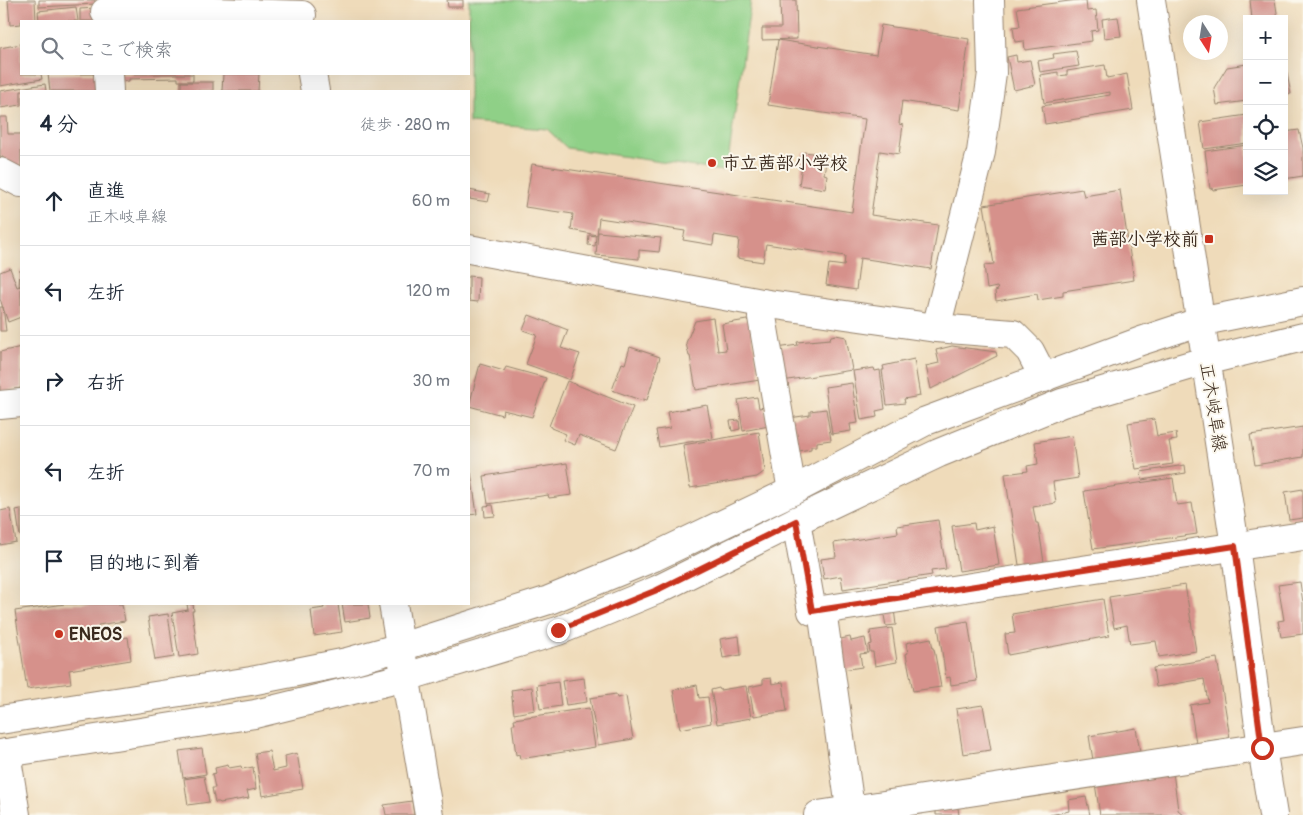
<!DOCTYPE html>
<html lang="ja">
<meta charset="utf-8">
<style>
:root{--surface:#fff;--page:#f6f6f7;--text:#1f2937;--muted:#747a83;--line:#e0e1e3}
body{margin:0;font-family:Pangolin,"Klee One",sans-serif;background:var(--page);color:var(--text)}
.controls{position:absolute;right:15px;top:15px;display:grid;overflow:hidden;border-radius:0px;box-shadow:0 5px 20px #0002}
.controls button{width:45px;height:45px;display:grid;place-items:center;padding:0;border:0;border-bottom:1px solid var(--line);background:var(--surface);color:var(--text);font:25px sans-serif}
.compass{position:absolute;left:1183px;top:15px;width:45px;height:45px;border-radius:50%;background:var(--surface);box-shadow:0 5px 20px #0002;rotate:168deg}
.stop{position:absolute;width:15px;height:15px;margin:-11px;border:4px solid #c8321e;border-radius:50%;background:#fff}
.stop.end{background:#c8321e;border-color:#fff;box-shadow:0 1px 5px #0008}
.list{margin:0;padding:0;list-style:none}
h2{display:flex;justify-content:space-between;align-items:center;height:65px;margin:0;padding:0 20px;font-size:21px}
h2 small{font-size:16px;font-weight:400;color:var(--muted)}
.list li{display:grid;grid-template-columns:32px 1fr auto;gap:15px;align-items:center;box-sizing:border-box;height:90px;padding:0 20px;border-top:1px solid var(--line)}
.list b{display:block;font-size:19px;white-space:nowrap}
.list p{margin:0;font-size:16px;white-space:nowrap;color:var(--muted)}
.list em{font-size:16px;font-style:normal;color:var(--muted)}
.icon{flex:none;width:28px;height:28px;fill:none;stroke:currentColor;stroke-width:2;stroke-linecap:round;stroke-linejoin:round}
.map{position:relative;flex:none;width:1303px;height:815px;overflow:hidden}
.search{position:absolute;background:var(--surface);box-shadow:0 5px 20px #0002;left:20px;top:20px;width:450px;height:55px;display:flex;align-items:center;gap:12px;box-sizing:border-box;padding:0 18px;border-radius:0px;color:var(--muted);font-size:19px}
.panel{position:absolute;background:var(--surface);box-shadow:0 5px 20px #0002;left:20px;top:90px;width:450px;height:515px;border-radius:0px}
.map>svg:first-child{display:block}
</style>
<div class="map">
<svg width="1303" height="815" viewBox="0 0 1303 815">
<rect width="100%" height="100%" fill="#fbf7ec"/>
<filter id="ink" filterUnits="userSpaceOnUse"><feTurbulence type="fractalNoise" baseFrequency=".02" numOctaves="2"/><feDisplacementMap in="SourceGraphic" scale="10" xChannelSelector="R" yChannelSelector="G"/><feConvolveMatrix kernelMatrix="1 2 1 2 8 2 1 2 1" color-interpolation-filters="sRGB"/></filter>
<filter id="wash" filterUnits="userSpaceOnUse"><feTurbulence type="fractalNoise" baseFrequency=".0096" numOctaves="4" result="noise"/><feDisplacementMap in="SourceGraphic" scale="20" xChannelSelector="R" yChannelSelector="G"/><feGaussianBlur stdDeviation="1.12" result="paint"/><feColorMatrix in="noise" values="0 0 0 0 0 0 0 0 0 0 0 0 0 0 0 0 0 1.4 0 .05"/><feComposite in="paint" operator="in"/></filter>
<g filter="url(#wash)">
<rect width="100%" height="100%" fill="#efdbba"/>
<polygon fill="#8fd087" stroke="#657d52" points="469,0 751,0 727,168 722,171 567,148 547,129 469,123"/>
<g id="blocks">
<g fill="#d6918b">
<polygon points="8,0 35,0 36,21 21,21 21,24 10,25"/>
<polygon points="39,0 95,0 95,4 39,7"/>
<polygon points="447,0 463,0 463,7 448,7"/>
<polygon points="780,0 796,0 797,39 762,40 762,28 781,28"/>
<polygon points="1077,0 1086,0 1087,11 1096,10 1098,30 1091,31 1092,41 1025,50 1024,41 1015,42 1013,27 1020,26 1017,8"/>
<polygon points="1250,0 1275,0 1278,19 1252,19"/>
<polygon points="76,7 78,21 39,21 38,11"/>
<polygon points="95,8 95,21 80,21 80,9"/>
<polygon points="1118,17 1121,36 1104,38 1102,19"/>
<polygon points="881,25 969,39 959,110 902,101 899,124 903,125 899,154 880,151 871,215 938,225 931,269 860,258 856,290 826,285 829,264 844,266 845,256 766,244 763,262 737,258 739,239 714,235 713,245 683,240 685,231 599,218 597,235 571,230 573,214 525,207 532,164 852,212 865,119 768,105 778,40 876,55"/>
<polygon points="21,44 21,74 41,74 42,79 0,86 0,48"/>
<polygon points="1076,51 1079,66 1040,72 1038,61 1054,58 1053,54"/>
<polygon points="1016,55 1017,62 1030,60 1035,85 1014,90 1007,57"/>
<polygon points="1284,58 1291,94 1284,95"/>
<polygon points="1247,64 1247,101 1217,105 1214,88 1227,67"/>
<polygon points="1105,65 1107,78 1127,74 1133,110 1045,124 1042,106 1110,95 1110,92 1044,103 1040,75 1058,72 1058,76 1067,75 1067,71"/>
<polygon points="48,74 97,74 100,91 50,91"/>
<polygon points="114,74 193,74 193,81 178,81 178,78 129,79 129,81 115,82"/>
<polygon points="223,74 259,74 258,91 222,91"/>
<rect x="181" y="82" width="32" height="9"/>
<polygon points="45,84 46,91 21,91 21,105 0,108 0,91"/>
<polygon points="1247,115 1247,143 1204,149 1200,122"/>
<polygon points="0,117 7,117 8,134 21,134 21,167 11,167 3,163 3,157 0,157"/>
<polygon points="1299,130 1303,148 1303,176 1284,179 1284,132"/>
<polygon points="1247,145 1247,185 1213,190 1212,188 1210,189 1205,151"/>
<polygon points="804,152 827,155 824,174 827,175 825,189 799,185"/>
<polygon points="1082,189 1084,196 1120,190 1134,280 1063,291 1063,296 1038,300 1037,294 996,301 995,291 998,290 997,287 987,289 984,265 994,264 984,205"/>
<polygon points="469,190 490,194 488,202 469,199"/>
<polygon points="598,232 661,238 659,252 639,250 639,259 596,255"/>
<polygon points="589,235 596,236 595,246 588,245"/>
<polygon points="10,268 17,287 21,286 19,286 20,270 21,270 21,317 8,322 0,299 0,272"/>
<polygon points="469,276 479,277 478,302 469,301"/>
<polygon points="0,307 3,307 6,331 0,331"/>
<polygon points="529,315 568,330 561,348 580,354 570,380 526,364 537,335 523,330"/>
<polygon points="713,318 718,351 726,350 722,324 747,320 750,322 760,380 696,390 690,356 689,356 686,343 695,321"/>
<polygon points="836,335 846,337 852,370 782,381 777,348 798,345 797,342 830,339 831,336"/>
<polygon points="952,346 996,352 997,356 931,389 926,366 939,363 936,350"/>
<polygon points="21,347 21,388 0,392 0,352"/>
<polygon points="630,347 660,357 647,400 643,399 643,401 612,390 622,363 625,364"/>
<polygon points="914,359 920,396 904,399 905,403 887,405 882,370 884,370 883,366"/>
<polygon points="480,364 504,371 506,367 546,378 532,417 503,410 502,415 469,406"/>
<polygon points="874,368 875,371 880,370 885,409 876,411 877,417 861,420 853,371"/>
<polygon points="567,381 633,407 616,449 579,435 575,445 563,440 566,434 551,428 551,427 549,426"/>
<polygon points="852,383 858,423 850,424 851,431 832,434 825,387"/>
<polygon points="757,397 759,408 765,407 769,426 743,431 738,400"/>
<polygon points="707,405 713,438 659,447 656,430 670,428 667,412"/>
<polygon points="826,409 831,440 817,442 817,446 811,446 811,449 799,451 789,418 810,415 810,411"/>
<polygon points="1154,419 1157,436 1176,433 1177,440 1169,441 1173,464 1136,469 1128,423"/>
<polygon points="739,420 740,429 732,431 730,421"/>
<polygon points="1303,427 1303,457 1255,465 1250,435"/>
<polygon points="759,432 765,471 757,477 690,488 683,445"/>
<polygon points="1072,436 1078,478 1053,482 1056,503 1033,507 1036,523 1038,523 1044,562 1019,565 1005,474 1028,471 1027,466 1038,464 1035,442"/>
<polygon points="567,463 572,495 549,498 548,495 488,504 484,476"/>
<polygon points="1185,465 1186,473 1142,480 1141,472"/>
<polygon points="469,473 471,473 477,514 469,515"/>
<polygon points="1173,478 1177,505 1192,503 1197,534 1093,549 1084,491"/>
<polygon points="1303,489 1303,518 1289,520 1285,492"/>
<polygon points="493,505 495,516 485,517 484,506"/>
<polygon points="10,509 16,542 0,545 0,511"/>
<polygon points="21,509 21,536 20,536 16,510"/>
<polygon points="938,520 946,569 931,571 932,575 843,589 841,576 824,579 821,559 836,557 834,543 898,533 897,526"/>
<polygon points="974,523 975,530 993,526 999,565 959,571 952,526"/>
<polygon points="1300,582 1303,603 1303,634 1281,637 1278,621 1284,620 1278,585"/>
<polygon points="1185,585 1196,651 1159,657 1156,641 1130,644 1127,625 1114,628 1109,597"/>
<polygon points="1103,599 1109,636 1008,655 1005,634 1015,633 1012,614"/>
<polygon points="65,604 122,604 125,621 98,625 100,641 128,637 131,660 69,670 71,683 27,689 15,611"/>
<polygon points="187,604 193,604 194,611 192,611 198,654 179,657 172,613 188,610"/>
<polygon points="323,604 338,604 342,632 314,636 311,610 324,608"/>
<polygon points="342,604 368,604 370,618 345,622"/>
<polygon points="894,609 896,625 886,626 883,610"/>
<polygon points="168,614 174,657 155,660 148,617"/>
<polygon points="968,621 977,681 951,685 950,677 946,678 938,626"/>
<polygon points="892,628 897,662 875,666 873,652 870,652 869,645 872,644 870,631"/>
<polygon points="739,636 741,655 723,658 720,639"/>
<polygon points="850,637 851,641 865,638 868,653 860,654 862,667 842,670 836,640"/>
<polygon points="931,638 933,649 934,649 941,687 913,691 906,654 908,653 906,643"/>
<polygon points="1217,658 1230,738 1196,743 1190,705 1208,702 1204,679 1156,687 1153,668"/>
<polygon points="584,678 587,702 566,705 562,681"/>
<polygon points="771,678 772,684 783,682 787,711 754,716 749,687 763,684 763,679"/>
<polygon points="558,682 561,706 540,709 537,685"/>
<polygon points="697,685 699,698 708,697 711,723 680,729 673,690"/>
<polygon points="746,686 751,718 717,724 711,690 719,688 720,690"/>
<polygon points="532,687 535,710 514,714 511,690"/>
<polygon points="616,694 617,698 626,696 633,739 598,745 590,698"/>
<polygon points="983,705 991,750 963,754 956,709"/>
<polygon points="589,708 595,747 520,759 519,754 516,755 512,724 515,724 514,719"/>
<polygon points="1136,728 1140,752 1093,760 1089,736"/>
<polygon points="202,748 206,774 183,778 179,751"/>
<polygon points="269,751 273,771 286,768 285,756 297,753 303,789 262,796 255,753"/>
<polygon points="228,765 229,768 241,766 242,769 253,767 256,789 247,791 249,798 220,803 219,802 215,802 212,788 215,788 212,774 216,773 215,768"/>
<polygon points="1173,772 1178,810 1184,815 1100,815 1095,784"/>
<polygon points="204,776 209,802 188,805 184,779"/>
<polygon points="1086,797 1090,815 1050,815 1069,811 1068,800"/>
<polygon points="412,801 414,815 386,815 384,805"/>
<polygon points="958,808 959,815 936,815 936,811"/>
</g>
</g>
</g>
<g filter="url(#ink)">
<use href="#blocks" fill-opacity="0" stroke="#95826c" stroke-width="1"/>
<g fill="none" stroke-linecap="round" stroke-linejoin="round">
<g stroke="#95826c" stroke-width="30">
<g id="street">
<polyline points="105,12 214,12 302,15"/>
<polyline points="108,74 109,91"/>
<polyline points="312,74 315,91"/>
<polyline points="0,172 21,183"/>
<polyline points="469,249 762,303 936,328 1013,334 1030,351 1044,378"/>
<polyline points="762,303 762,317 792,491"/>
<polyline points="936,328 981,152 992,73 990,0"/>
<polyline points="0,405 21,403"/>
<polyline points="796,521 812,611 822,610 851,815"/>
<polyline points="393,604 429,815"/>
<polyline points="822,610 1303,536"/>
<polyline points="6,753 16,815"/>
<polyline points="818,815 1303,741"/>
</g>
</g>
<g stroke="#95826c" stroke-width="30">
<g id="secondary">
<polyline points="1151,0 1235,546 1262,748 1273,815"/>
<polyline points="0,720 251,681 347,662 401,647 549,600 654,557 792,491 926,421 1141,341 1199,322 1303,301"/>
<polyline points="0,754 255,714 406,677 558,631 657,590 796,521 939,453 1062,403 1205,361 1303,337"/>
</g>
</g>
<use href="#street" stroke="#fff" stroke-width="28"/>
<use href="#secondary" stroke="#fff" stroke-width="28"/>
</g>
</g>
<g fill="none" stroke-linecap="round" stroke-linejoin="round" filter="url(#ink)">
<polyline stroke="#c8321e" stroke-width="6" points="558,630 657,590 796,521 812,611 1235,546 1262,748"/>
</g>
<g fill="#c8321e" stroke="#fbf7ec" stroke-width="2">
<circle cx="712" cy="163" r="5"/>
<rect x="1204" y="234" width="10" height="10" rx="2.5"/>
<circle cx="59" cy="634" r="5"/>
</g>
<g text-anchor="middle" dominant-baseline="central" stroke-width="4" stroke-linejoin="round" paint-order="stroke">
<g font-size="18" font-weight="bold" fill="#3b2a1e" stroke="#fbf7ec" text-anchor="start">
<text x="722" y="163">市立茜部小学校</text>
<text x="1199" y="239" text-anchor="end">茜部小学校前</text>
<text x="69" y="634">ENEOS</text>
</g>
<g font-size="18" fill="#3b2a1e" stroke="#fbf7ec">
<text transform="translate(1213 407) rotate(81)">正木岐阜線</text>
</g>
</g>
</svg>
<div class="controls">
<button>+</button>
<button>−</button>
<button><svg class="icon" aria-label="locate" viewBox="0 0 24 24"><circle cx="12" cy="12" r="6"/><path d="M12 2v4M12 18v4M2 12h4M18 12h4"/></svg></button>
<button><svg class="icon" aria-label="layers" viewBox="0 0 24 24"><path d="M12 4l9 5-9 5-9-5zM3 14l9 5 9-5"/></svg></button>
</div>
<svg class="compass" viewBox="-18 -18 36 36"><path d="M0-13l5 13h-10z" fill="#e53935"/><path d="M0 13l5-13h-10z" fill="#747a83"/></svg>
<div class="stop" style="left:1262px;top:748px"></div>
<div class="stop end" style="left:558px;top:630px"></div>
<div class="search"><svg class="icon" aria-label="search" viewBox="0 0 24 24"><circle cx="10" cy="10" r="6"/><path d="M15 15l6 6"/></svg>ここで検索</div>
<section class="panel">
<h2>4 分<small>徒歩 · 280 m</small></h2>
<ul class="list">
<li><svg class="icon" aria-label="ahead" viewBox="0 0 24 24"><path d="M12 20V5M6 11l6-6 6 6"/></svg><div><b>直進</b><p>正木岐阜線</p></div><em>60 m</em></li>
<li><svg class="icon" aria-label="left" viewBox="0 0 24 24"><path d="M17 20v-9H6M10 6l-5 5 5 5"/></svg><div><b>左折</b></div><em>120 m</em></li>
<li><svg class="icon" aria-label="right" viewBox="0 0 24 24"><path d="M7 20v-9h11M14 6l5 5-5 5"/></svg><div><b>右折</b></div><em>30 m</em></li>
<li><svg class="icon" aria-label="left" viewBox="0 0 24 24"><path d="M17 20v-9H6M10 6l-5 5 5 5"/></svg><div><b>左折</b></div><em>70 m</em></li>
<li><svg class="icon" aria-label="arrive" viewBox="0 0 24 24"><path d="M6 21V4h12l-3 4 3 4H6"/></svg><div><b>目的地に到着</b></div></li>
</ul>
</section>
</div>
